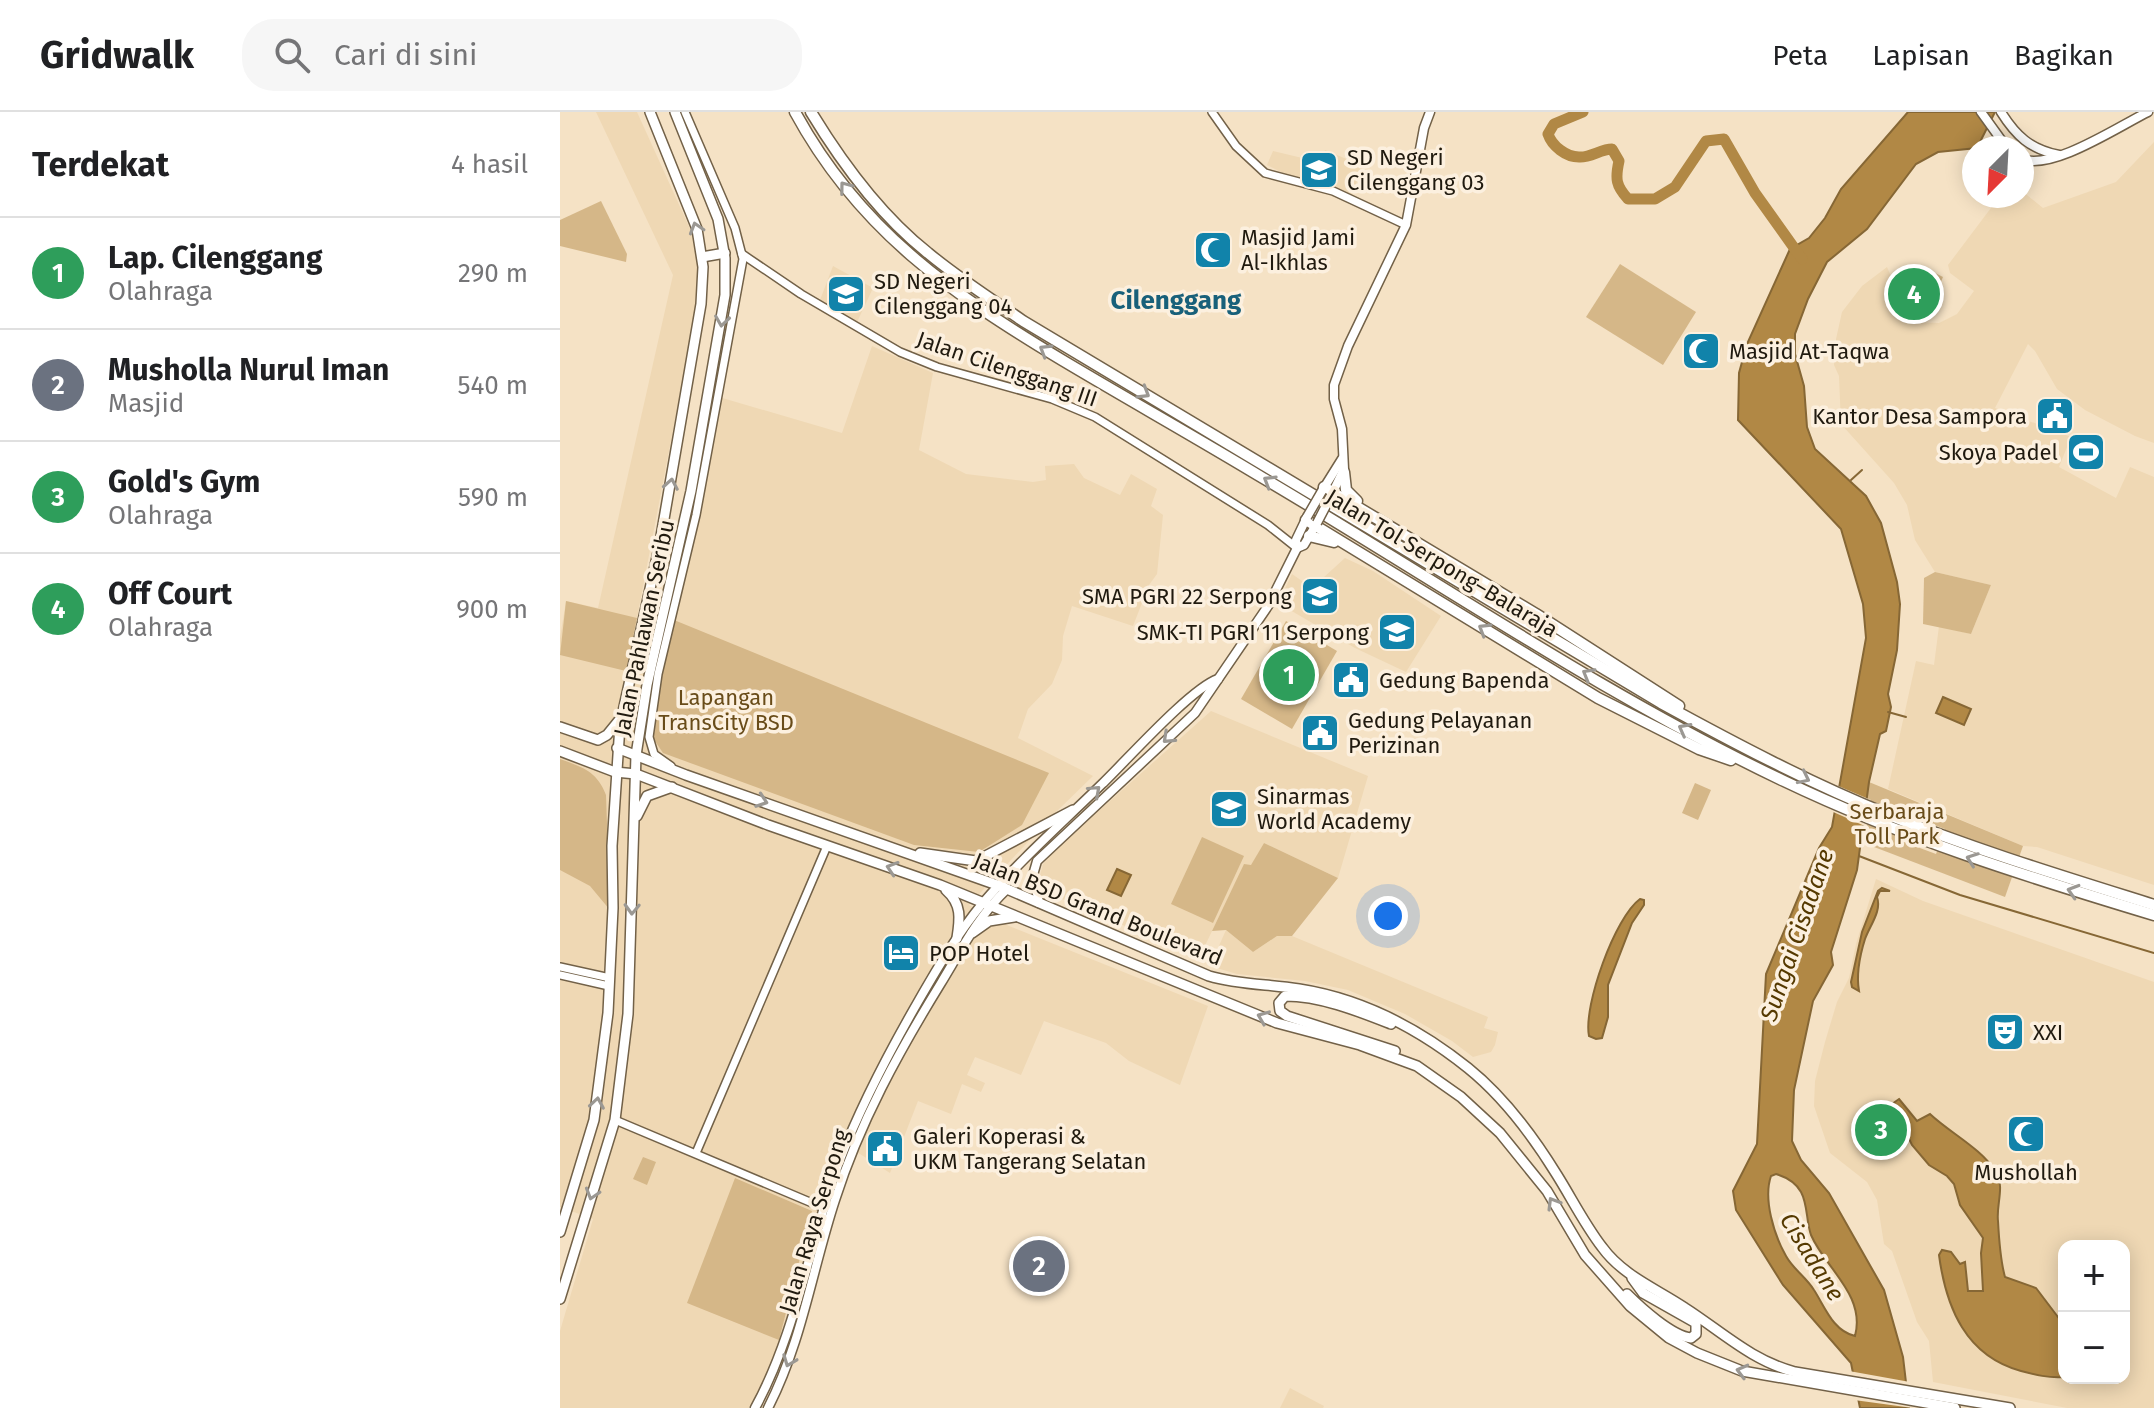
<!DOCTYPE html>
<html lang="id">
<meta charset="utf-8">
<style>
:root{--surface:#fff;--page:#f6f6f6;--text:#202124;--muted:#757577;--line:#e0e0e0;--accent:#111827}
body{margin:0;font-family:"Fira Sans",sans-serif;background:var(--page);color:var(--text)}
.controls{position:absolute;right:24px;bottom:24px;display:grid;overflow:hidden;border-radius:16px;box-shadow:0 4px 20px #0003}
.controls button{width:72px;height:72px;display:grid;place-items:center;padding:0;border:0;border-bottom:2px solid var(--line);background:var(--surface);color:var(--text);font:40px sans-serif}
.compass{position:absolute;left:1402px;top:24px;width:72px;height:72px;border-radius:50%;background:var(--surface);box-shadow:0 4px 20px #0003;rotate:204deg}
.you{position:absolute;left:828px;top:804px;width:28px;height:28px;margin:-20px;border:6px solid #fff;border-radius:50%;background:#1a73e8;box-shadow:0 0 0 12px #1a73e833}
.badge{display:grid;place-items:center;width:52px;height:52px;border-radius:50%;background:var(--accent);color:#fff;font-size:26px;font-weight:700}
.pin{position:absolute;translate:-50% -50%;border:4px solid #fff;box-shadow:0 2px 8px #0006}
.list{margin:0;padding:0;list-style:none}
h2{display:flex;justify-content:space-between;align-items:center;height:104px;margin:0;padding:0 32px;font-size:34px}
h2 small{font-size:26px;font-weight:400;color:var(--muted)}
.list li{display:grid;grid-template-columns:52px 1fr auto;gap:24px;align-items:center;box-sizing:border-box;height:112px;padding:0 32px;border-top:2px solid var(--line)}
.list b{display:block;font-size:30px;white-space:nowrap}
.list p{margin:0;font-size:26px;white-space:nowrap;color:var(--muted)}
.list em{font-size:26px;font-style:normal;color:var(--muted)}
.icon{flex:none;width:44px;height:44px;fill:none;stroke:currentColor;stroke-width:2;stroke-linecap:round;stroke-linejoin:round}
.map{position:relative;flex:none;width:1594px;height:1296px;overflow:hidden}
header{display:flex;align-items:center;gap:48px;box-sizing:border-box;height:112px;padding:0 40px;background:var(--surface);border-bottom:2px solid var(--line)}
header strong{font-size:38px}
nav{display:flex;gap:44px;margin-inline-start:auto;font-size:28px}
.search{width:560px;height:72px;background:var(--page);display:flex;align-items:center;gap:20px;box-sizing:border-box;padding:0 28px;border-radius:32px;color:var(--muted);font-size:30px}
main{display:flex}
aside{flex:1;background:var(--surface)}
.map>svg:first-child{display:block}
</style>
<header>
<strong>Gridwalk</strong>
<div class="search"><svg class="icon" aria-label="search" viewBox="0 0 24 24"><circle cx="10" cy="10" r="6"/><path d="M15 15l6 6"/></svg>Cari di sini</div>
<nav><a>Peta</a><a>Lapisan</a><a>Bagikan</a></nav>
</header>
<main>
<aside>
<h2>Terdekat<small>4 hasil</small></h2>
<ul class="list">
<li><span class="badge" style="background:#2e9e5b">1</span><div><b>Lap. Cilenggang</b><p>Olahraga</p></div><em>290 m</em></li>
<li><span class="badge" style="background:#6b7280">2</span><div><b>Musholla Nurul Iman</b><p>Masjid</p></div><em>540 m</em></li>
<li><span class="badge" style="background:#2e9e5b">3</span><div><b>Gold's Gym</b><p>Olahraga</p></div><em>590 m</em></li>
<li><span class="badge" style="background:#2e9e5b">4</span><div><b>Off Court</b><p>Olahraga</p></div><em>900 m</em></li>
</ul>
</aside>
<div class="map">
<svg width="1594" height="1296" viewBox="0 0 1594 1296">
<rect width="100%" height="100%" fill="#f5e2c5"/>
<g fill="#efd8b4" fill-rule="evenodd">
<polygon points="36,0 77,0 131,119 138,155 137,193 77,506 111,513 159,285 282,321 312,234 373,261 359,338 406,362 473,370 486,368 485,354 514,352 524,366 560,383 571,362 597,377 591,394 603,403 597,462 589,473 573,514 512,494 503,524 502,548 492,572 468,597 458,626 533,664 495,701 409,793 449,814 648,894 620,973 569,949 546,931 484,909 461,963 415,945 407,963 425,971 421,980 402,972 391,1002 358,989 330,1061 281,1030 254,1111 221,1237 189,1296 0,1296 0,1219 33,1107 0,1095 0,526 6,489 38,496 113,163"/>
<polygon points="1594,30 1594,331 1575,324 1525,298 1497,277 1475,239 1468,232 1435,296 1511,325 1499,355 1556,386 1570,355 1594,365 1594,773 1477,735 1463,734 1328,677 1356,549 1374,553 1379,514 1411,522 1431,473 1375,460 1355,428 1347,393 1334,371 1281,312 1279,264 1274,253 1276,227 1282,200 1302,174 1327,155 1335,174 1328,191 1336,203 1353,210 1379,211 1397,202 1414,179 1390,161 1388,153 1440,84 1462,84 1462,79 1483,96 1556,70"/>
<polygon points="765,38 803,54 792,82 723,61 707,53 713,39 759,50"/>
<polygon points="273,154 313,176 297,210 260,188"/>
<polygon points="785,446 813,459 881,504 846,560 795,536 718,491 732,462 752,476"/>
<polygon points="651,599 808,664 778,766 704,731 691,754 684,753 639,846 484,779 479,767 483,752 495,738"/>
<path d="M1316 767 1363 789 1594 870V1296H1507L1373 1270 1369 1229 1357 1210 1332 1139 1324 1132 1317 1088 1307 1070 1270 1041 1254 994 1255 969 1265 930 1277 890 1289 866 1296 832ZM1504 1134H1564V1266H1504Z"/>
<polygon points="666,818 693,840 717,824 732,824 928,905 924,916 938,920 935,933 931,940 913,945 892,929 845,902 788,878 745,869 677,862 650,854"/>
<polygon points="730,1276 764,1294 763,1296 720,1296"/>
</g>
<g fill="#d5b788">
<polygon points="41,89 67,142 66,150 0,134 0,108"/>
<polygon points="1060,152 1136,200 1103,253 1026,205"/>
<path d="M1342 157 1371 170 1375 161 1383 165 1365 206C1348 212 1338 205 1328 191Z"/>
<polygon points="1375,460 1431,473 1411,522 1363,512 1364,466"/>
<polygon points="6,489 77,506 66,559 0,543"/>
<polygon points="114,508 489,661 462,713 419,740 354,733 103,641 93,626 100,566"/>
<polygon points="726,509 777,539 732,617 681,587"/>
<path d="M0 647C22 655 37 659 46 683L50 798 30 774 0 758Z"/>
<polygon points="1309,670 1463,734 1445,785 1301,730"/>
<polygon points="1135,671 1151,678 1138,708 1122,701"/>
<polygon points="642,725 684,744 653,811 611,792"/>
<polygon points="704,731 778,766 732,824 717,824 693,840 666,818 652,819 684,752 691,753"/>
<polygon points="83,1045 96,1050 87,1073 73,1067"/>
<polygon points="175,1066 252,1099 219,1228 127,1191"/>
</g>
<g fill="#b18845" stroke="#866735" stroke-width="2" fill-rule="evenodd">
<path d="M1348 0H1435L1417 36 1378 40 1356 52 1307 117 1267 150 1248 187 1235 222V242L1244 274 1247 315 1255 337 1306 384 1321 411 1337 470 1340 492 1337 538 1328 582 1331 595 1326 619 1320 622 1309 670 1297 758 1271 840 1273 853 1253 889 1234 978 1232 1029 1241 1048 1269 1081 1324 1178 1343 1245 1349 1296H1300L1291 1251 1223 1173 1176 1098 1173 1079 1197 1032 1206 862 1259 736 1272 715 1306 526 1303 492 1281 417 1178 308 1179 261 1187 232 1230 137 1249 126 1265 106 1281 77ZM1216 1062C1226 1065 1236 1071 1241 1080 1248 1093 1246 1109 1251 1123 1265 1156 1306 1183 1295 1224 1273 1219 1265 1195 1254 1178 1246 1165 1233 1157 1226 1144 1214 1123 1203 1087 1211 1064Z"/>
<polygon points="1383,585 1411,597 1404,613 1376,601"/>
<polygon points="557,757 571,763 561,784 547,778"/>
<path d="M1322 776 1330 779H1320L1317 785C1322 799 1310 813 1305 827 1300 843 1296 862 1299 879L1292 875 1291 870 1302 820 1318 779Z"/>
<path d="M1080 787 1084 788V793L1072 811 1048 873V905L1042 926 1036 927 1029 924C1023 894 1055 805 1080 787Z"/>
<path d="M1339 987 1357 1009 1370 1002C1390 1021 1421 1036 1436 1060 1445 1075 1436 1093 1438 1109 1439 1128 1440 1147 1445 1165L1476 1176 1504 1213V1265C1488 1266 1476 1263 1461 1259 1406 1244 1386 1196 1379 1143L1382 1138 1391 1140 1400 1152 1405 1150 1408 1179H1423L1421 1141 1423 1126 1400 1093 1394 1072 1387 1064 1369 1053 1352 1033 1332 992Z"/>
</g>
<g fill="#f5e2c5">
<polygon points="1276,673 1311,688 1307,715 1271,699"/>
<polygon points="1348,703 1385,717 1376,742 1341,729"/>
<polygon points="1289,1259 1350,1270 1353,1296 1294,1288"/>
</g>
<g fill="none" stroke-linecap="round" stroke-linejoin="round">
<g stroke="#866735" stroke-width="2">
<polyline points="1291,368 1302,358"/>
<polyline points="1328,600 1346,605"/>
<polyline points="1299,744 1400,783 1594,841"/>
</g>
<path stroke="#b18845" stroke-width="11" d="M1023 0 994 12 988 22C992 34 1006 45 1019 45 1030 46 1041 37 1052 37L1059 49C1055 67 1056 74 1068 87H1095L1115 75 1146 29 1164 27 1195 81 1242 147"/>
<g stroke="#726148" stroke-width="10">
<g id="tertiary">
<polyline points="652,0 676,34 705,61 773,79 846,113"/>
<polyline points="182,142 241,182 340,240 377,255 492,287 535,305 708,413 737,436"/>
<polyline points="111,654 94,642 89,625 98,562 136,403 183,147 175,116 125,0"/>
<polyline points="0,855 50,866"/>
<polyline points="0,863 49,874"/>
<polyline points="55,1008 264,1096"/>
<polyline points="136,1041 267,734"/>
</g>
</g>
<g stroke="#726148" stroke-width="11">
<g id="secondary">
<polyline points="1421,0 1447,36"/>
<path d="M1441 0C1456 24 1470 37 1499 43"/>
<path d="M1462 47C1492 59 1559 14 1588 0"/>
<polyline points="762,379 782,347"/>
<polyline points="771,384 784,357 782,317 774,287 774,273 788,234 846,113 864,16 870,0"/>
<polyline points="737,436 744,433 757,411"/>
<polyline points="479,791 473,763 477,749 635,601 708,494 737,436 736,428 747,405"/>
<path d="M195 1296C237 1219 249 1131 279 1050 301 993 329 940 359 888 378 855 398 821 422 792 459 749 502 711 542 672 566 649 631 576 658 567"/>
<path d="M208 1296C242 1230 252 1158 275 1088 300 1010 338 941 381 871 401 838 419 803 447 777"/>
</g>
</g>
<g stroke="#726148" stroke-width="12">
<g id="primary">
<polyline points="142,145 165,141"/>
<polyline points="0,615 38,628 47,623 60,607"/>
<path d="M57 636 126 663 440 774 649 864C679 873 709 872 739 877 803 887 858 916 908 956 944 985 973 1024 997 1063 1012 1087 1025 1113 1042 1135 1063 1164 1097 1177 1125 1196 1161 1219 1192 1249 1235 1260L1450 1296"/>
<polyline points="0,639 55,660 76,662 208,713 380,773 717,911 800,933 857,954 901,985 940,1021 987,1079 1025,1143 1070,1194 1109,1226 1137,1241 1182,1259 1395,1296"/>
<polyline points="77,704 87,684 112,675"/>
<polyline points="360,741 416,749 513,698"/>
<path d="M386 778C402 792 400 807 397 826"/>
<polyline points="412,821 429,809 454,805"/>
<path d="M831 912C798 899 761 884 725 884L719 891 720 899 727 904 835 939"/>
<polyline points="0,1120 34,1008 48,901 53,796 52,734 60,613 99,436 141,192 143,155 137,117 90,0"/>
<path d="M1067 1182C1081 1196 1112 1224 1131 1226L1136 1222V1211L1083 1181 1072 1166"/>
<polyline points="0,1187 55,1008 68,902 76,643 87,573 131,379 165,183 165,146 158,107 115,0"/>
</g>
</g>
<g stroke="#726148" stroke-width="13">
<g id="motorway">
<path d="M235 0C299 118 391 181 502 248 569 288 637 326 703 366 876 468 1043 583 1224 669 1343 726 1468 765 1594 803"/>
<path d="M251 0C282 51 321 104 368 141 398 166 431 187 463 209L1101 591C1176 632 1250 671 1329 703 1416 738 1505 765 1594 793"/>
<polyline points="784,360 786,378 797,389"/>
<polyline points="764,375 976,502 1119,594"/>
<polyline points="746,408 1038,586 1139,637 1171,648"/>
<polyline points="749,424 774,430"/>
</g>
</g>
<use href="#tertiary" stroke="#fff" stroke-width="7"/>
<use href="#secondary" stroke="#fff" stroke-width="8"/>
<use href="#primary" stroke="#fff" stroke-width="9"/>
<use href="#motorway" stroke="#fff" stroke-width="10"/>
<g stroke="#726148" stroke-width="11" stroke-linecap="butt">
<g id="secondary-bridge">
<polyline points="747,405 762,379"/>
<polyline points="757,411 771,384"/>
</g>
</g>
<use href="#secondary-bridge" stroke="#fff" stroke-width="8"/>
</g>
<defs><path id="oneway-chevron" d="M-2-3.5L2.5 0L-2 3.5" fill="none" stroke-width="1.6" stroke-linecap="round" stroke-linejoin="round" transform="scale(2)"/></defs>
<g stroke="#9b9893">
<use href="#oneway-chevron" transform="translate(285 75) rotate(-127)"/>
<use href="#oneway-chevron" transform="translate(136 116) rotate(-107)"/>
<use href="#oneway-chevron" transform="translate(162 209) rotate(98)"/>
<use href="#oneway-chevron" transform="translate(485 238) rotate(-149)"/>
<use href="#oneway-chevron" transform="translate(584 281) rotate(31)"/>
<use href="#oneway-chevron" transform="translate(709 369) rotate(-149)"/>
<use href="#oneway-chevron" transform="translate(111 372) rotate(-80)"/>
<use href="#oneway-chevron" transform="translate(924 517) rotate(-149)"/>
<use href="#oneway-chevron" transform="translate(1028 562) rotate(-150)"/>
<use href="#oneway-chevron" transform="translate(1124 617) rotate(-152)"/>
<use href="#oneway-chevron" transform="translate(608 626) rotate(137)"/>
<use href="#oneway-chevron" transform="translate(1244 666) rotate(26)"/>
<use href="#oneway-chevron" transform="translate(535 679) rotate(-42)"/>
<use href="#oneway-chevron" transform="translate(202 689) rotate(19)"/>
<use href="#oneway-chevron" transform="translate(1412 747) rotate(-160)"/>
<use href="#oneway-chevron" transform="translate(332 756) rotate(-162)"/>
<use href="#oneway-chevron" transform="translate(1513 779) rotate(-163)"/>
<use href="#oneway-chevron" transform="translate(72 797) rotate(92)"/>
<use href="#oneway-chevron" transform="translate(703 905) rotate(-158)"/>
<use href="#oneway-chevron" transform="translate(37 991) rotate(-81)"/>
<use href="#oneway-chevron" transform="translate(32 1082) rotate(107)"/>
<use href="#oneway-chevron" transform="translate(993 1091) rotate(-121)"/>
<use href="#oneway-chevron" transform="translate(229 1249) rotate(111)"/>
<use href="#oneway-chevron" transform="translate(1182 1259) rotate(-165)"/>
</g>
<defs>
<g id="school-square" transform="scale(2)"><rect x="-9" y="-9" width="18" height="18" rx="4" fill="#1183aa" stroke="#fcf0df"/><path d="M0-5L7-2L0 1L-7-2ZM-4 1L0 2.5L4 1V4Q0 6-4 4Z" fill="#fff"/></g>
<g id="mosque-square" transform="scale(2)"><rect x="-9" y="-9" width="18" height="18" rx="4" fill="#1183aa" stroke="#fcf0df"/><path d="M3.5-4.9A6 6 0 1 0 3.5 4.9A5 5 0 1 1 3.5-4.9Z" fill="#fff"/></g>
<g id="civic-square" transform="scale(2)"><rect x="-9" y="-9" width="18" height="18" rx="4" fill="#1183aa" stroke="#fcf0df"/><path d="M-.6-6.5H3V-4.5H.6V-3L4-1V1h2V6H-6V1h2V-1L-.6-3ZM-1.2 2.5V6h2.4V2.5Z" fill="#fff"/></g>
<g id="stadium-square" transform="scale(2)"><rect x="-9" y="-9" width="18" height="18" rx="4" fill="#1183aa" stroke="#fcf0df"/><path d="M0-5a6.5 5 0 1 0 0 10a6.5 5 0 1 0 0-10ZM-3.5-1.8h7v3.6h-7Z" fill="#fff"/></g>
<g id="hotel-square" transform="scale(2)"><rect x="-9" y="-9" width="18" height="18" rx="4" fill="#1183aa" stroke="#fcf0df"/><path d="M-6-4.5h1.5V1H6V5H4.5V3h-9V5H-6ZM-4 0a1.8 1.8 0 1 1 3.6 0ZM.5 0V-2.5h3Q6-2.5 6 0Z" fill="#fff"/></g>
<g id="theatre-square" transform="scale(2)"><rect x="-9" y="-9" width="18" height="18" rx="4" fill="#1183aa" stroke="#fcf0df"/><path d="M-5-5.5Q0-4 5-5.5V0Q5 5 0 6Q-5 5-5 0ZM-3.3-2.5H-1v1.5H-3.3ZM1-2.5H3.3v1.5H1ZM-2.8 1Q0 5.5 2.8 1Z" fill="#fff"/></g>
</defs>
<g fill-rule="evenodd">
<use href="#school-square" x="759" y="58"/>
<use href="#mosque-square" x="653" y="138"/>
<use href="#school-square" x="286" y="182"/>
<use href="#mosque-square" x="1141" y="239"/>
<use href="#civic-square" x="1495" y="304"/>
<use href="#stadium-square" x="1526" y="340"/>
<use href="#school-square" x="760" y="484"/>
<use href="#school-square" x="837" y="520"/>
<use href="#civic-square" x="791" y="568"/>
<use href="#civic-square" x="760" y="621"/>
<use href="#school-square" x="669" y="697"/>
<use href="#hotel-square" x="341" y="841"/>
<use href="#theatre-square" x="1445" y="920"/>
<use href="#mosque-square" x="1466" y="1022"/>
<use href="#civic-square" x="325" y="1037"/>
</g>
<g text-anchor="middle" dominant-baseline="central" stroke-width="7" stroke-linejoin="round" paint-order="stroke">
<g font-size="22" fill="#201a0f" stroke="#fcf0df" text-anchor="start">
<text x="787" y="45">SD Negeri<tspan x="787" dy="25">Cilenggang 03</tspan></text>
<text x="681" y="125">Masjid Jami<tspan x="681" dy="25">Al-Ikhlas</tspan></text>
<text x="314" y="169">SD Negeri<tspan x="314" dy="25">Cilenggang 04</tspan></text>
<text x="1169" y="239">Masjid At-Taqwa</text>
<text x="1467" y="304" text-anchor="end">Kantor Desa Sampora</text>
<text x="1498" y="340" text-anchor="end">Skoya Padel</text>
<text x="732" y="484" text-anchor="end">SMA PGRI 22 Serpong</text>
<text x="809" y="520" text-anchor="end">SMK-TI PGRI 11 Serpong</text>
<text x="819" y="568">Gedung Bapenda</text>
<text x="788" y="608">Gedung Pelayanan<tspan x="788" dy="25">Perizinan</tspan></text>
<text x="697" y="684">Sinarmas<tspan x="697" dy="25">World Academy</tspan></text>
<text x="369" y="841">POP Hotel</text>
<text x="1473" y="920">XXI</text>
<text x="353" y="1024">Galeri Koperasi &amp;<tspan x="353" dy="25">UKM Tangerang Selatan</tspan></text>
<text x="1466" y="1060" text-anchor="middle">Mushollah</text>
</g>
<g font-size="22" fill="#201a0f" stroke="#fcf0df">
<text transform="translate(447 257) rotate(19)">Jalan Cilenggang III</text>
<text transform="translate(882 451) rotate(31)">Jalan Tol Serpong–Balaraja</text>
<text transform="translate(84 516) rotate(-78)">Jalan Pahlawan Seribu</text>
<text transform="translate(538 797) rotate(22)">Jalan BSD Grand Boulevard</text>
<text transform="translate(254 1109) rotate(-73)">Jalan Raya Serpong</text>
</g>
<g font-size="22" fill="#694c19" stroke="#fcf0df">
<text x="166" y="585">Lapangan<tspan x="166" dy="25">TransCity BSD</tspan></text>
<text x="1337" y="699">Serbaraja<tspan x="1337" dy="25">Toll Park</tspan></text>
</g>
<g font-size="24" font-style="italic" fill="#553900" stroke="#fcf0df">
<text transform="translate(1237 823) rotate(-71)">Sungai Cisadane</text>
<text transform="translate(1252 1145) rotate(58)">Cisadane</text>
</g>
<g font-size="26" font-weight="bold" fill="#18607a" stroke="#fcf0df">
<text x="616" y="188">Cilenggang</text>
</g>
</g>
</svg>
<div class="controls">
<button>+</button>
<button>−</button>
</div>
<svg class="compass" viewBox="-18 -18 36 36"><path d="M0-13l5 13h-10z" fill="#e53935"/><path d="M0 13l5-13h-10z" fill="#757577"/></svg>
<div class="you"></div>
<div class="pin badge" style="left:729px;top:563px;background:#2e9e5b">1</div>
<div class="pin badge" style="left:479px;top:1154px;background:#6b7280">2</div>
<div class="pin badge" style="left:1321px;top:1018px;background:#2e9e5b">3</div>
<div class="pin badge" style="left:1354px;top:182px;background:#2e9e5b">4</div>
</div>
</main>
